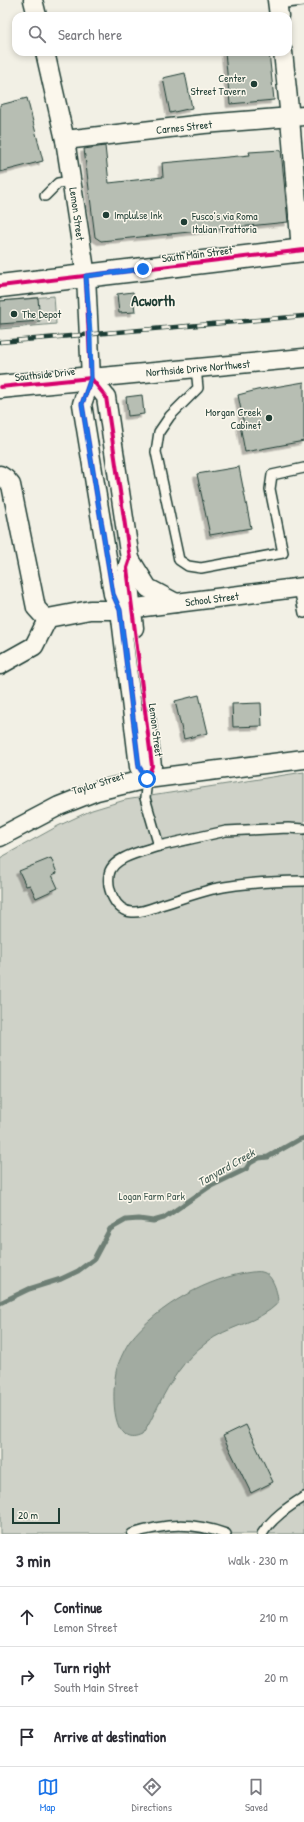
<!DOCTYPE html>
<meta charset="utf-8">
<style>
:root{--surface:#fff;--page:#f7f7f7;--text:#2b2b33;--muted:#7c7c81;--line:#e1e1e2;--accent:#1a73e8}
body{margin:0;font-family:"Patrick Hand",sans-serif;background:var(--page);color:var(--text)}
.scale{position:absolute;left:12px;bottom:10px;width:48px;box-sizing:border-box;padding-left:4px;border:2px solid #1f3d34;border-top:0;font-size:11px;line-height:14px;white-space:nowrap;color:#1f3d34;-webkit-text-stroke:3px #fbf7ec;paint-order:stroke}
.stop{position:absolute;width:12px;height:12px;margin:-9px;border:3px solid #1a73e8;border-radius:50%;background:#fff}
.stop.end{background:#1a73e8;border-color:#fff;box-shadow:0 1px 4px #0008}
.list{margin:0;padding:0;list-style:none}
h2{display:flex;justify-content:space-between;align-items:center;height:52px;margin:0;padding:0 16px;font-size:17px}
h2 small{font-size:13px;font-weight:400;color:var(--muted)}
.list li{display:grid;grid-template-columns:26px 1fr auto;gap:12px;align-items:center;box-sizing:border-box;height:60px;padding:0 16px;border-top:1px solid var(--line)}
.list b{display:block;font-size:15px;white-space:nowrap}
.list p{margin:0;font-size:13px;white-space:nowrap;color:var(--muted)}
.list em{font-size:13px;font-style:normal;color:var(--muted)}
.icon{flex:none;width:22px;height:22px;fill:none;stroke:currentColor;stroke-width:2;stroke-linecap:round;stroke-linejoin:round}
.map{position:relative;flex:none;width:304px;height:1534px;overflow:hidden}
.search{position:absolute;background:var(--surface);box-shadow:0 2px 6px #0003;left:12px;right:12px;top:12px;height:44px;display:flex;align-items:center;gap:10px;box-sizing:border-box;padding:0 14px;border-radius:12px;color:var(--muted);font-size:15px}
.sheet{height:232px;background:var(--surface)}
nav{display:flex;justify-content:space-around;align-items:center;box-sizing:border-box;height:56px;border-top:1px solid var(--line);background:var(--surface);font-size:11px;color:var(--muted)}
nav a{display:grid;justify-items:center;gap:2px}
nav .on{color:var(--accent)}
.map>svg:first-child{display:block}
</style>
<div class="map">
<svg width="304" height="1534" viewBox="0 0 304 1534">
<defs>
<filter id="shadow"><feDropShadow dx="-3.5" dy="3.5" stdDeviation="0" flood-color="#0004"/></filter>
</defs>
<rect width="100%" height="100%" fill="#f2f0e5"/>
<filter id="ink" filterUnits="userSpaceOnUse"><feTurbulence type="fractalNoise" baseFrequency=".025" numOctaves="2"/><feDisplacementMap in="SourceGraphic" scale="8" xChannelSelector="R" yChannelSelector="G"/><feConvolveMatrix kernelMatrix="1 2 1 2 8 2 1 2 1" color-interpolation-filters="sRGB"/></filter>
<g filter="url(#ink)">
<g fill="#cfd2c8" stroke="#77887e">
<polygon points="54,296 56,324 0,329 0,301"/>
<polygon points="304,772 304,1534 0,1534 0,858 58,826 92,810 125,800"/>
</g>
<path fill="#a2aba1" stroke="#6e7f75" d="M252 1272C255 1272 259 1271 262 1272 273 1274 278 1293 278 1303 259 1323 227 1326 206 1343 184 1359 170 1382 158 1406 153 1415 149 1426 142 1435 109 1451 112 1385 117 1368 119 1361 126 1346 130 1341 157 1306 209 1277 252 1272Z"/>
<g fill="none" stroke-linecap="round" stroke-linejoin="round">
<polyline stroke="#6e7f75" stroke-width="5" points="0,1303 29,1289 61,1279 78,1271 94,1259 110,1229 126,1220 139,1219 153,1221 164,1218 209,1187 246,1169 250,1163 259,1158 268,1157 298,1140 304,1138"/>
</g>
<g fill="#b7beb3" stroke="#1f3d34" filter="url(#shadow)">
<polygon points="225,52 269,52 274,100 230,104"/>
<polygon points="185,73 192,108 170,113 163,78"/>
<polygon points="27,98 43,161 0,172 0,105"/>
<polygon points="105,146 109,183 163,177 162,163 250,155 249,152 281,150 288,222 101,241 95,237 84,149"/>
<polygon points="133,292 135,312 119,313 117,294"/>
<polygon points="38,298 40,321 0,324 0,301"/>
<polygon points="304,382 304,441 245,452 240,425 244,425 238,395 257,390"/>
<polygon points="142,395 144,414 128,416 126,397"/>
<polygon points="239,467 251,528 210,535 197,474"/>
<polygon points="199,695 208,733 184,739 175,701"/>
<polygon points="261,703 262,726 233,727 232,704"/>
<polygon points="51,858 57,873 52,875 58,888 36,898 30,885 26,886 19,871"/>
<polygon points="246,1425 273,1482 251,1493 223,1436"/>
</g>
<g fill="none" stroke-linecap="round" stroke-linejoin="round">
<g stroke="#1f3d34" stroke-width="12">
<g id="service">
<polyline points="277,4 304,1"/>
<polyline points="45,196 58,183 72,181"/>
<polyline points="196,368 198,388 170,416 159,432 156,452 179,560 188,566 201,568 283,553 270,489 272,475 304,468"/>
<polyline points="299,588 304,613"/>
<path d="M147 779 145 798 159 846C144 851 111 857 109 875 107 889 115 911 132 912 143 913 154 907 164 904 180 899 197 893 213 889 243 883 274 881 304 881"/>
<polyline points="159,846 226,831 288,828 304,829"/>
<path d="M132 1534C166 1523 192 1522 226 1534"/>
<path d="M262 1534C272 1518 288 1507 304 1497"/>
</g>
</g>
<g stroke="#1f3d34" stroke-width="21">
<g id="minor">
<polyline points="33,0 37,16"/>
<polyline points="277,0 279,16"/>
<polyline points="45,52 65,140 86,276 91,378 82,404 113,594 120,610 139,767 147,779"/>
<polyline points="283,52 290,118 301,250"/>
<polyline points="65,140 204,124 304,116"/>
<polyline points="91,378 106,397 130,559 127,568 134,628"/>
<polyline points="91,378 304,358"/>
<polyline points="0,475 6,479 11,485 36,608 47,620"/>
<polyline points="130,559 148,588 176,603"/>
<polyline points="0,665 34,646 48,618 90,610 120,610 304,587"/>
<polyline points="146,719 152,766 147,779"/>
<polyline points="0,837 59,806 97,791 147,779 304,759"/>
</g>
</g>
<g stroke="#1f3d34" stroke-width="25">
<polyline id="tertiary" points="0,387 91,378"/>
</g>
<g stroke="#1f3d34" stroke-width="25">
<polyline id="secondary" points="0,286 304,250"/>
</g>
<use href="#service" stroke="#fbf7ec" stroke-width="9"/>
<use href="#minor" stroke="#fbf7ec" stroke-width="18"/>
<use href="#tertiary" stroke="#fbf7ec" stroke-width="22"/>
<use href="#secondary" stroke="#fbf7ec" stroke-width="22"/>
<g stroke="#1f3d34" stroke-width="4.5">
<polyline id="rail" points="0,342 304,316"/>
</g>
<use href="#rail" stroke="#fbf7ec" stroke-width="3" stroke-dasharray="9" stroke-linecap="butt"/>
<g stroke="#fbf7ec" stroke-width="6">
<g id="cycleway">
<polyline points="86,276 91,378 82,404 113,594 120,610 139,767 147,779"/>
<polyline points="0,286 304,250"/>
<polyline points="91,378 106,397 130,559 127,568 152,766 147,779"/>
<polyline points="0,387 91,378"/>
</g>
</g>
<use href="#cycleway" stroke="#d6006c" stroke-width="4"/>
</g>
</g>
<g fill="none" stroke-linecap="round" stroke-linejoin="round" filter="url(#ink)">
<polyline stroke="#1a73e8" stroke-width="5" points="143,269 86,276 90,334 91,378 82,404 113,594 120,610 139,767 147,779"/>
</g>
<g fill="#1f3d34" stroke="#fbf7ec" stroke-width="1.5">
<circle cx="254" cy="84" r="4"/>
<circle cx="106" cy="215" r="4"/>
<circle cx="184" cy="222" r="4"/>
<circle cx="14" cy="314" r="4"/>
<circle cx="269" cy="418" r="4"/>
</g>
<g text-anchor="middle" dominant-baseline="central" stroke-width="3" stroke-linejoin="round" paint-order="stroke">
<g font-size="11" fill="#1f3d34" stroke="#fbf7ec" text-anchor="start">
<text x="246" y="78" text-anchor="end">Center<tspan x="246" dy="13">Street Tavern</tspan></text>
<text x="114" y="215">Implulse Ink</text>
<text x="192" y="216">Fusco’s via Roma<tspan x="192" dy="13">Italian Trattoria</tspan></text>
<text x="22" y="314">The Depot</text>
<text x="261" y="412" text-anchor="end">Morgan Creek<tspan x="261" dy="13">Cabinet</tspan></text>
</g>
<g font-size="11" fill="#1f3d34" stroke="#fbf7ec">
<text transform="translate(184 127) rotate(-6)">Carnes Street</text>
<text transform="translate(77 214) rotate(82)">Lemon Street</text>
<text transform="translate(197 254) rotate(-7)">South Main Street</text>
<text transform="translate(198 368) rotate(-5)">Northside Drive Northwest</text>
<text transform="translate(45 374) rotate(-6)">Southside Drive</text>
<text transform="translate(212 599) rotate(-7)">School Street</text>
<text transform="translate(156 730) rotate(83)">Lemon Street</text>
<text transform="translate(98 783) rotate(-17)">Taylor Street</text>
</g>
<g font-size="11" fill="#425b52" stroke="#fbf7ec">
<text x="152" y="1196">Logan Farm Park</text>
</g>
<g font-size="12" font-style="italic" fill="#465e55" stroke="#fbf7ec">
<text transform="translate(226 1167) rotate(-30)">Tanyard Creek</text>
</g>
<g font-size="15" font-weight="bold" fill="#1f3d34" stroke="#fbf7ec">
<text x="153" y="300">Acworth</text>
</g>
</g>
</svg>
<div class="scale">20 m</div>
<div class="stop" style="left:147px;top:779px"></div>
<div class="stop end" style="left:143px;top:269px"></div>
<div class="search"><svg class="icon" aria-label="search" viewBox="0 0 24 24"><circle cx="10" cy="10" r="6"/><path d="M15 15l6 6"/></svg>Search here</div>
</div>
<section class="sheet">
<h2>3 min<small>Walk · 230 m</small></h2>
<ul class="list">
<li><svg class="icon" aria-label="ahead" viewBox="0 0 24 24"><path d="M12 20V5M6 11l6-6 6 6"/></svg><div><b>Continue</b><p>Lemon Street</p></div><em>210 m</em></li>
<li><svg class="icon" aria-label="right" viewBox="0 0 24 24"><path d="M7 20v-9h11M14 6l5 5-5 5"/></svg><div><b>Turn right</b><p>South Main Street</p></div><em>20 m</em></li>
<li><svg class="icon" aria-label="arrive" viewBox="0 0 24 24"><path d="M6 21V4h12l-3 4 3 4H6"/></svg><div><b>Arrive at destination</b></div></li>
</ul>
</section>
<nav>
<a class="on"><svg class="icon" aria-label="map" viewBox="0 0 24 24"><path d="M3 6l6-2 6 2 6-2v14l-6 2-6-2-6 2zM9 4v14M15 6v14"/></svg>Map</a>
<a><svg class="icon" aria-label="directions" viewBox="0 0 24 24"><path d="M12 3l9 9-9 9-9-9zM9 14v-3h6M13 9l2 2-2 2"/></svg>Directions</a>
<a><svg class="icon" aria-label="saved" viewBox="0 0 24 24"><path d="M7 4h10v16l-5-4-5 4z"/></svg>Saved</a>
</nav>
